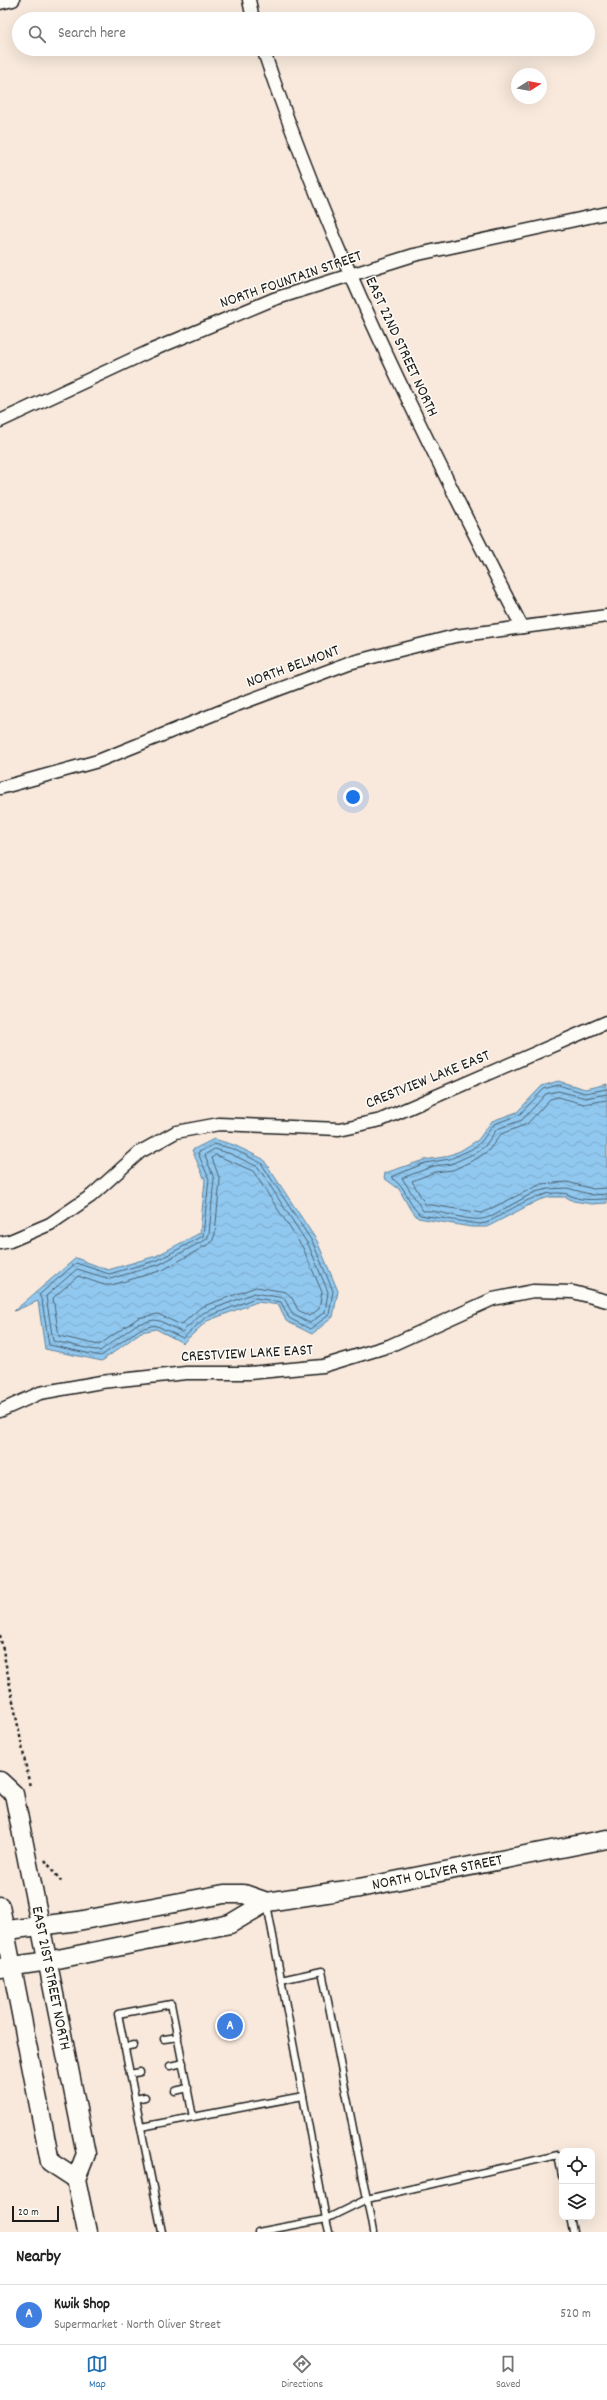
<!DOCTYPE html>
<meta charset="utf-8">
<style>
:root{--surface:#fff;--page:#f6f6f6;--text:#222;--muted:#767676;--line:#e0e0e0;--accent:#1f6fb2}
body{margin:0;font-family:Dekko,sans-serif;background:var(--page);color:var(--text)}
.controls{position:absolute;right:12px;bottom:12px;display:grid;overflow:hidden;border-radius:8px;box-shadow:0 4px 16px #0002}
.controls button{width:36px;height:36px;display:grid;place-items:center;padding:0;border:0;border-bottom:1px solid var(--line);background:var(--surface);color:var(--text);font:20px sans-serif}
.compass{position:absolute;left:511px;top:68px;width:36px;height:36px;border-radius:50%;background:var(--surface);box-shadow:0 4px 16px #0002;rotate:79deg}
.scale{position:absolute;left:12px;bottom:10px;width:47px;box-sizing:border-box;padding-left:4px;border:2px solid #1c1c1c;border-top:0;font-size:11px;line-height:14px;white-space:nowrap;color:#1c1c1c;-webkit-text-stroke:3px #fdfcf7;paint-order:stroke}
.you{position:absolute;left:353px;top:797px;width:14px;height:14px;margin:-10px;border:3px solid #fff;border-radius:50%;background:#1a73e8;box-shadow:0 0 0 6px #1a73e833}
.badge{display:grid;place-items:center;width:26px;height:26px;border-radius:50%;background:var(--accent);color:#fff;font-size:13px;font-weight:700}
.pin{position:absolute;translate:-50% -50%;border:2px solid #fff;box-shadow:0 1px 4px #0006}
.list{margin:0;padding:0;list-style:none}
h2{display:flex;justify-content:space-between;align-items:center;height:52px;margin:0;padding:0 16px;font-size:17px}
h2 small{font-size:13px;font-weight:400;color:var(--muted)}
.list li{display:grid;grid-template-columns:26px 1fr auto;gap:12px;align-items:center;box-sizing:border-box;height:60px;padding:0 16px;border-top:1px solid var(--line)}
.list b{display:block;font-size:15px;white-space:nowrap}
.list p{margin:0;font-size:13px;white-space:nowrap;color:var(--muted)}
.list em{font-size:13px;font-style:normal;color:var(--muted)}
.icon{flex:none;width:22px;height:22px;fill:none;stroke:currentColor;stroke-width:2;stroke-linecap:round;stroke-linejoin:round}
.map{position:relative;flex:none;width:607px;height:2232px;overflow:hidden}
.search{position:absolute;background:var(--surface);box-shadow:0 4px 16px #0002;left:12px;right:12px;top:12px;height:44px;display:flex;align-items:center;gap:10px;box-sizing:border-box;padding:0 14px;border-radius:22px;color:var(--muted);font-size:15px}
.sheet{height:112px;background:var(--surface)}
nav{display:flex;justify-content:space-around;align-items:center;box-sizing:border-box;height:56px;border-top:1px solid var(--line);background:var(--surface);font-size:11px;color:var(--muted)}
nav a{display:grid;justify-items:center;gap:2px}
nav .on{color:var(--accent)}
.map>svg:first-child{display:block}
</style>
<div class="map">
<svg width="607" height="2232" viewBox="0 0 607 2232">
<defs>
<pattern id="water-waves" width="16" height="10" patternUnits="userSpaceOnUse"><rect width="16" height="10" fill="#91c8ef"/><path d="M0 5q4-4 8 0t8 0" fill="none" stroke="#7cabcc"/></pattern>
</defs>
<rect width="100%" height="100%" fill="#f8e9dc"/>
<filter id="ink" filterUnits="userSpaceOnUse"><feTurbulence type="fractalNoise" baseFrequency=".025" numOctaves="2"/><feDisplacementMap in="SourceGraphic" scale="8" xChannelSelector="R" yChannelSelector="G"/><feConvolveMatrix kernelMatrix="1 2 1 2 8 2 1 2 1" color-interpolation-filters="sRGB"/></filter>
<g filter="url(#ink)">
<g fill="url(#water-waves)" stroke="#62839b">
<polygon points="558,1081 585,1089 607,1084 607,1203 592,1204 573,1201 566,1197 550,1197 539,1200 487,1227 471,1227 418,1218 410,1209 399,1189 384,1178 385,1173 424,1160 444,1157 460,1151 478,1140 492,1121 517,1112 542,1086"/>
<polygon points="214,1139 234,1145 263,1159 317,1241 338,1291 333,1317 312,1334 286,1321 279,1305 257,1302 207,1321 183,1343 156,1329 141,1332 102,1361 45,1349 38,1301 14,1311 76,1258 108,1270 156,1256 200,1233 205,1180 192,1150"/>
</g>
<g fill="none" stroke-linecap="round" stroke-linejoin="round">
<g stroke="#4b6170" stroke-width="1">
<path d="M607 1089 585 1093 558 1085 544 1089 519 1115 494 1124 481 1142 472 1149 450 1159 425 1163 391 1177 402 1187 414 1208 420 1215 480 1224 486 1223C509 1212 533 1192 559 1193 565 1193 568 1194 574 1197 583 1201 597 1199 607 1199"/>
<path d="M607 1094 586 1098 558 1091 546 1094 522 1120 497 1129 485 1146 475 1153 451 1164 434 1166 402 1178 423 1211C442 1209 472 1225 489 1217L535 1192 548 1189 567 1188 593 1195 607 1194"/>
<polyline points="607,1100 584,1104 558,1097 550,1099 527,1124 501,1134 489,1150 478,1158 453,1170 435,1172 412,1181 425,1204 482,1213 541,1184 567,1182 593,1189 607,1188"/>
<polygon points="215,1144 233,1149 261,1163 313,1243 333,1291 329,1315 310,1329 289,1318 281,1302 255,1298 205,1318 183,1338 155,1325 140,1329 101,1356 49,1345 42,1301 39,1295 76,1263 109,1274 158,1260 203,1236 209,1179 198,1153"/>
<polygon points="215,1149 231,1154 258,1167 309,1246 328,1292 325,1312 310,1323 293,1315 284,1298 254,1293 203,1313 182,1332 160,1321 154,1320 137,1324 100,1351 53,1341 46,1296 77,1269 110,1279 160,1264 207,1239 209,1234 214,1179 205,1155"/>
<polygon points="216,1155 253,1171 303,1248 322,1292 319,1309 309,1316 298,1310 292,1298 286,1292 256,1287 201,1307 181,1325 158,1314 138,1318 99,1345 59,1336 53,1298 78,1276 104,1285 112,1285 163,1270 212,1242 215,1234 220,1180 212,1158"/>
</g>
<g stroke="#1c1c1c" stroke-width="9">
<g id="lane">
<polyline points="267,1904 326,2219 367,2199 373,2232"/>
<polyline points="281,1980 322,1971 367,2199 558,2155 562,2176"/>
<polyline points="164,2039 178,2037"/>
<polyline points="124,2047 134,2045"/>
<polyline points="170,2066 183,2063"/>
<polyline points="130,2074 140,2072"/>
<polyline points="175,2091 188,2088"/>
<polyline points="135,2099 145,2097"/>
<polyline points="141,2127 193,2117"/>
<polyline points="570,2217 573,2232"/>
<polyline points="162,2232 118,2014 171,2004 193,2117 303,2096"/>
<polyline points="258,2232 326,2219 329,2232"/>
</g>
</g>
<g stroke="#1c1c1c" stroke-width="15">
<g id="street">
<polyline points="249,0 253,19"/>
<polyline points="0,3 13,0"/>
<path d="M263 49C330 250 425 439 522 627"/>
<polyline points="0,421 150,351 274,299 414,255 607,213"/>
<polyline points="0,788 98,761 234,706 349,663 455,636 607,616"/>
<polyline points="0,1243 10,1241 50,1224 91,1196 140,1152 176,1132 219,1124 339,1129 381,1120 607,1022"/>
<polyline points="0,1411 40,1393 101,1382 186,1373 249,1373 323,1366 389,1346 493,1299 533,1291 573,1292 607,1301"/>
</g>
</g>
<g stroke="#1c1c1c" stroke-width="21">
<g id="secondary">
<path id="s1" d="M0 1781 14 1794 86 2154 76 2179 87 2232"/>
<polyline points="0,1906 50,2162 76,2179"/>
<polyline points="0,1931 78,1921 224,1894 244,1894 267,1902"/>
<path id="s2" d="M0 1968 48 1961 230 1924 267 1902 359 1888 607 1839"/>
</g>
</g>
<g stroke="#1c1c1c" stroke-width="2.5" stroke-dasharray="3 3" stroke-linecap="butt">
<polyline points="0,1635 30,1787"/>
<polyline points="45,1860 63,1884"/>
</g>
<use href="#lane" stroke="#fdfcf7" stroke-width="6"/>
<use href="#street" stroke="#fdfcf7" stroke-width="12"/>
<use href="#secondary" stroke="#fdfcf7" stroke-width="18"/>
</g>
</g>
<g text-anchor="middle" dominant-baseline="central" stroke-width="3" stroke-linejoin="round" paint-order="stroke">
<g font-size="16" fill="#1c1c1c" stroke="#fdfcf7">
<text transform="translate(291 280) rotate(-19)">NORTH FOUNTAIN STREET</text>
<text transform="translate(401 347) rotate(65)">EAST 22ND STREET NORTH</text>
<text transform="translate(293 667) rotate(-20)">NORTH BELMONT</text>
<text transform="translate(428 1080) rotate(-22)">CRESTVIEW LAKE EAST</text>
<text transform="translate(247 1354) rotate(-3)">CRESTVIEW LAKE EAST</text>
<text stroke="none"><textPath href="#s2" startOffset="450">NORTH OLIVER STREET</textPath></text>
<text stroke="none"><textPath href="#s1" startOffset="207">EAST 21ST STREET NORTH</textPath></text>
</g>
</g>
</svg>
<div class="controls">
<button><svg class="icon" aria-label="locate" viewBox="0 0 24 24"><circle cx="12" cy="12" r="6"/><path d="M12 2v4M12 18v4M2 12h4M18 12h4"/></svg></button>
<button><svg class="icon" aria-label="layers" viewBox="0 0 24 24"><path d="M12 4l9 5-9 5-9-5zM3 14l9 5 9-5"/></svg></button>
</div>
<svg class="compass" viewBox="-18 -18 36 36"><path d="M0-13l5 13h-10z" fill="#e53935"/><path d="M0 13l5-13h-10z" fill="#767676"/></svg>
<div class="scale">20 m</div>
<div class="you"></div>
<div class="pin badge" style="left:230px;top:2026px;background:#3f7fe0">A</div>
<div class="search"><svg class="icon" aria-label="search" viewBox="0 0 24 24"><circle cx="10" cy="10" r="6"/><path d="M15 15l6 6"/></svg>Search here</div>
</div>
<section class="sheet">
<h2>Nearby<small></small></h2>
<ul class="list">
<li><span class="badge" style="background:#3f7fe0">A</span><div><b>Kwik Shop</b><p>Supermarket · North Oliver Street</p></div><em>520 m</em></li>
</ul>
</section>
<nav>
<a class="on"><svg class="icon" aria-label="map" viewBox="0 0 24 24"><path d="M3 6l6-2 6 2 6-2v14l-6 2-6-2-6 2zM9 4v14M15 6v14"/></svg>Map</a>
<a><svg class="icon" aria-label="directions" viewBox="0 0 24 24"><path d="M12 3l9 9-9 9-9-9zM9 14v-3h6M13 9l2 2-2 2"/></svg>Directions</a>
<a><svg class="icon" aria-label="saved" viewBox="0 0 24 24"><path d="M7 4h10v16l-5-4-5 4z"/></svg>Saved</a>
</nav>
